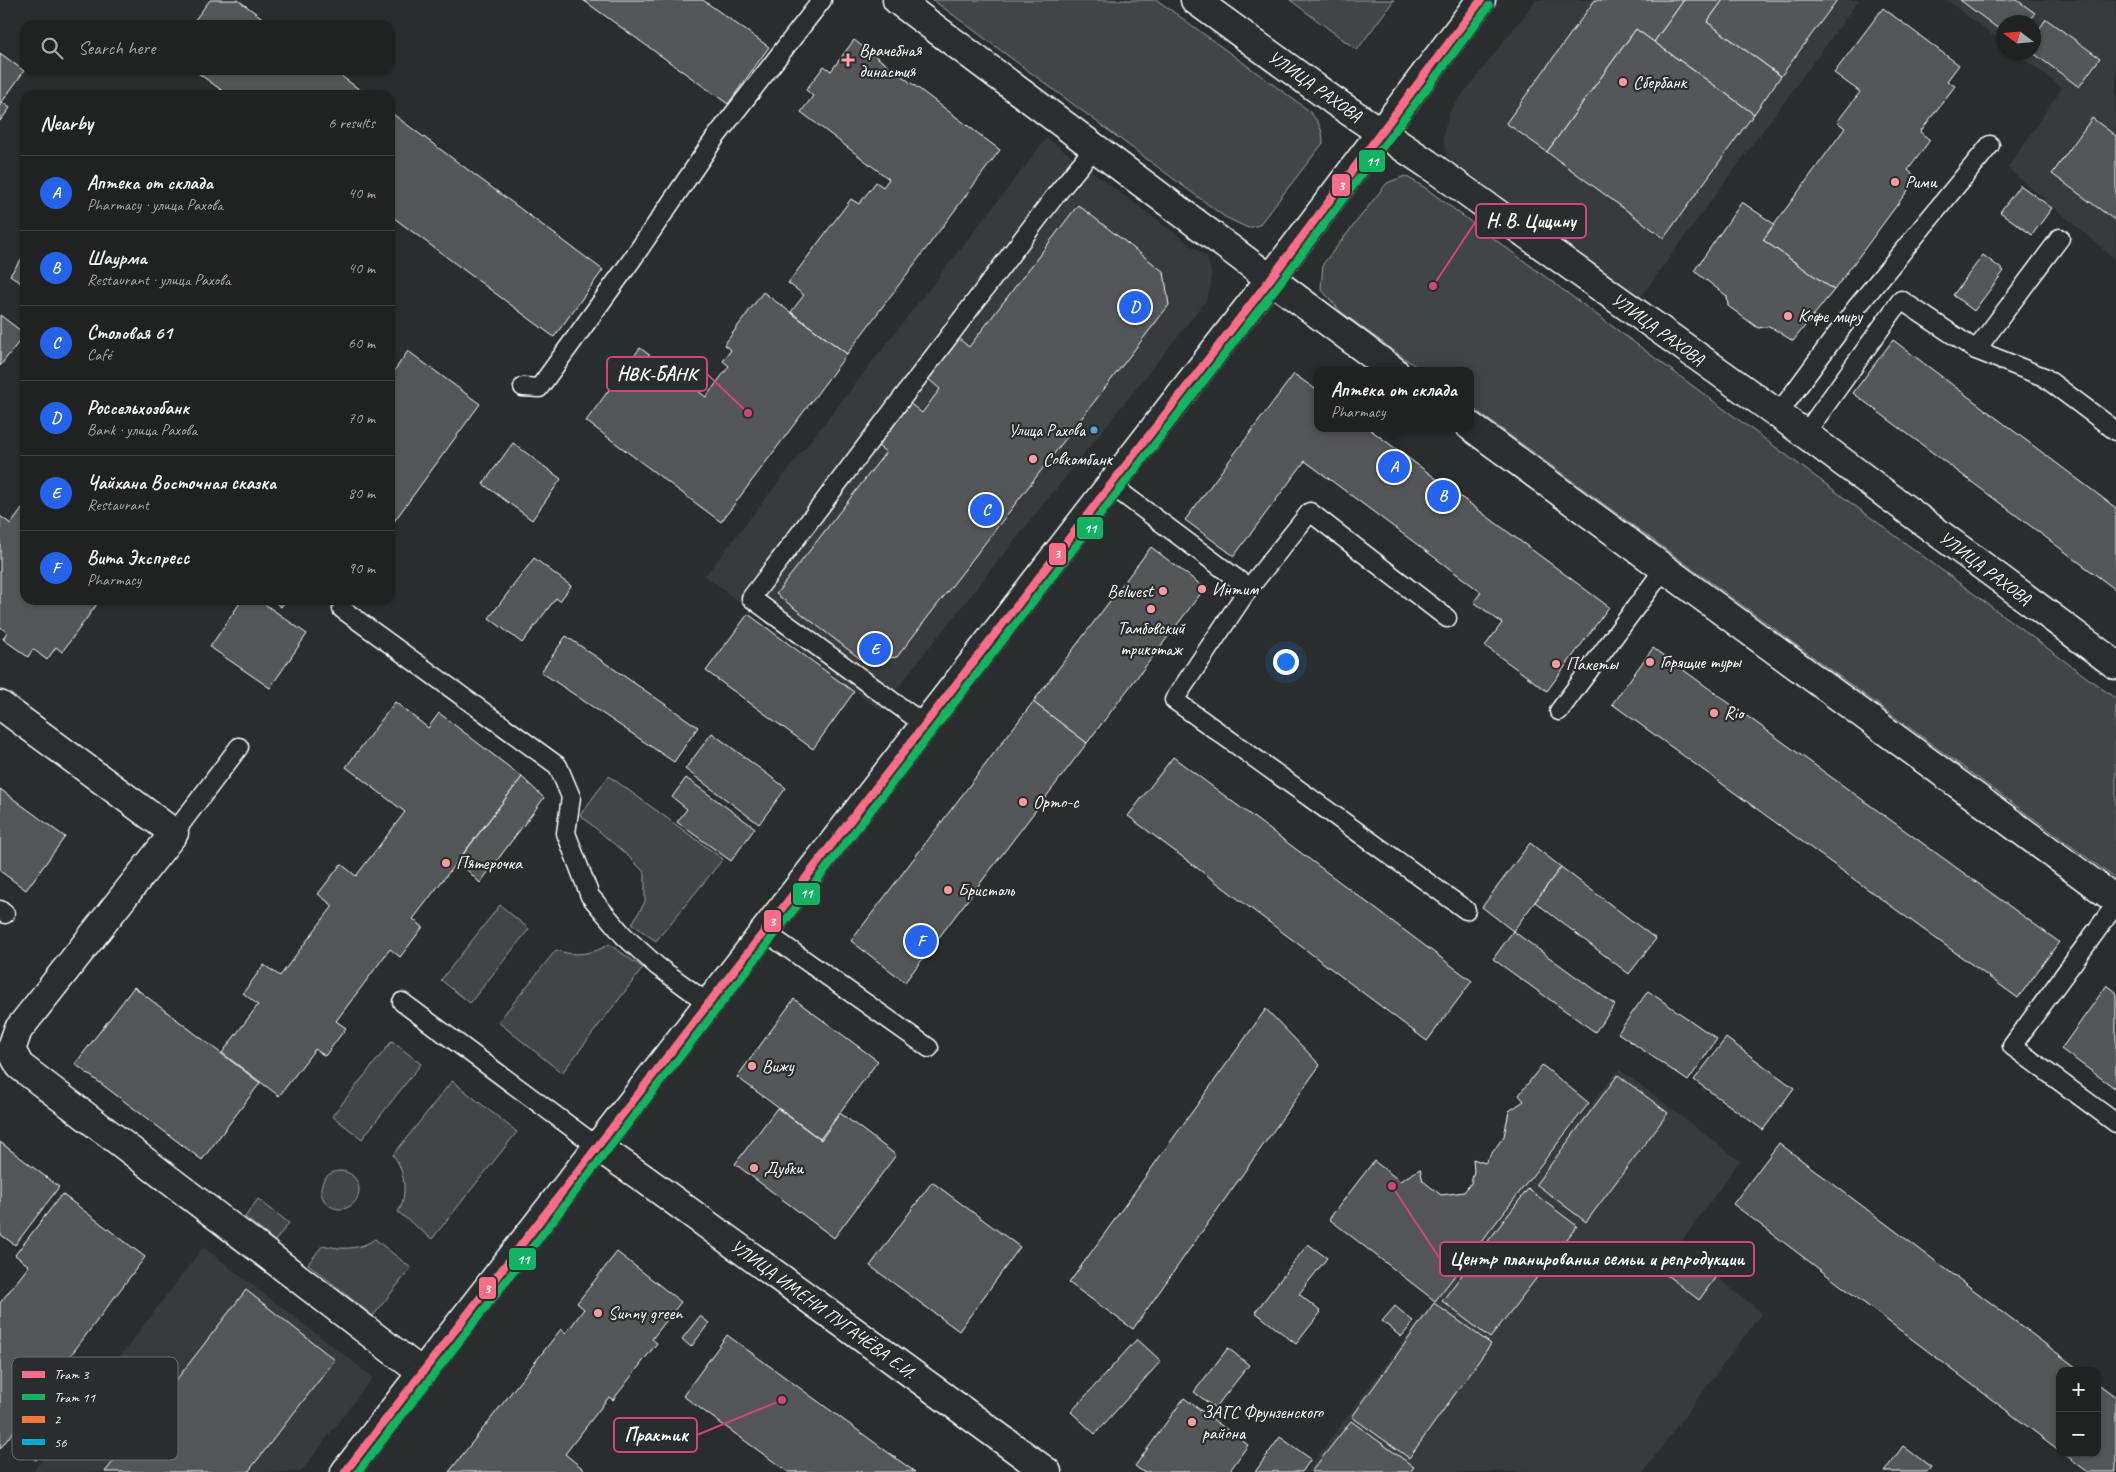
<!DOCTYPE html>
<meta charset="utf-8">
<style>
:root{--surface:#202222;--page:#2d2f2f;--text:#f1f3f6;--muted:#a2a4a5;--line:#3d3f40;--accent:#2563eb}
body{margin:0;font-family:Caveat,sans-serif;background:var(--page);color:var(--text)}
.controls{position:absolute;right:15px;bottom:15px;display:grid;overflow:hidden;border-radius:10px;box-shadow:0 1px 4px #0004}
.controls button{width:45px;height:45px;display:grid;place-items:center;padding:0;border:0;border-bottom:1px solid var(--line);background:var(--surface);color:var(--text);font:25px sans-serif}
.compass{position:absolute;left:1996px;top:15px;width:45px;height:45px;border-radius:50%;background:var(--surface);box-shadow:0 1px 4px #0004;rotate:286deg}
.you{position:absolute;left:1285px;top:661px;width:18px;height:18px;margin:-12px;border:4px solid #fff;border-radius:50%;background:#1a73e8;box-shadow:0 0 0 8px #1a73e833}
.badge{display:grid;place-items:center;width:32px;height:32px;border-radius:50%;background:var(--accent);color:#fff;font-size:16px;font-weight:700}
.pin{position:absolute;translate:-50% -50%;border:2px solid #fff;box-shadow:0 1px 5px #0006}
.popup{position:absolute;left:1314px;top:367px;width:160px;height:65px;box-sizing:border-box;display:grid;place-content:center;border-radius:10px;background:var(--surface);filter:drop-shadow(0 1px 4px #0005);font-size:16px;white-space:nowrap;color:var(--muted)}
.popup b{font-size:19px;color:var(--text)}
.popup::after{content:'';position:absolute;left:50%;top:100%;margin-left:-10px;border:10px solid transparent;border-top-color:var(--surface)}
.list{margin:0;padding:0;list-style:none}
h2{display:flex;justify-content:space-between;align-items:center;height:65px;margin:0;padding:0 20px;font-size:21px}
h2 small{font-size:16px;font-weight:400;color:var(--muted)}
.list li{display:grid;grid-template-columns:32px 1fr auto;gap:15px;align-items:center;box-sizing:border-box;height:75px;padding:0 20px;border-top:1px solid var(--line)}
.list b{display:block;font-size:19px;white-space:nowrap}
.list p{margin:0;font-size:16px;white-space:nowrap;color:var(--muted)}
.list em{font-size:16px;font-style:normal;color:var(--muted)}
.icon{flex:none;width:28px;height:28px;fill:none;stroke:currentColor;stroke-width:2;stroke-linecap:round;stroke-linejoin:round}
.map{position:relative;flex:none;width:2116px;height:1472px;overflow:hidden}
.search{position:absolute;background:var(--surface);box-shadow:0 1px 4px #0004;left:20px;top:20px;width:375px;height:55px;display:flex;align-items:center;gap:12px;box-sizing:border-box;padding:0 18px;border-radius:15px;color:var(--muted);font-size:19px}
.panel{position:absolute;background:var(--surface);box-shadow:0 1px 4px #0004;left:20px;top:90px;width:375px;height:515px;border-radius:15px}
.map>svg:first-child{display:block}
</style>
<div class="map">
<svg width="2116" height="1472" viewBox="0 0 2116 1472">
<rect width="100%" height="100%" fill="#2a2d2e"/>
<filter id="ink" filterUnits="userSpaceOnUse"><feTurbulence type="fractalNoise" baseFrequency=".02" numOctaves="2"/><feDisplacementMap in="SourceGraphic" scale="10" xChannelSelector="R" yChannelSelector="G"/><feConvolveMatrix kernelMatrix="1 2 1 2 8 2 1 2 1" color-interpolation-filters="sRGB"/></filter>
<g filter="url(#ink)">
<g fill="#373a3b">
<polygon points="1536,0 1859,0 1640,298 1447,157 1443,137 1449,112"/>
<polygon points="1946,0 2116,0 2116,260 2007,168 2062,88 2016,53 2034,52 2034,22 2004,22 2003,43"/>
<polygon points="1047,138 1207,257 1211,271 1211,286 1206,300 1178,336 912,669 881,711 705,576"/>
<polygon points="1619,1069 1740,1161 1678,1246 1762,1313 1643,1472 1306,1472 1417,1323"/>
<polygon points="203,1247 373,1377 301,1472 33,1472"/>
</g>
<g fill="#414445" stroke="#a0a2a2">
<path d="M933 0H1157L1308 110C1318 121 1323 128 1323 143L1259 225 1248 228 1225 217Z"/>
<polygon points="1290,0 1394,0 1357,50"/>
<polygon points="1405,176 1424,187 2116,699 2116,879 1470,406 1470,371 1422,371 1341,312 1321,289 1323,264 1387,183"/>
<polygon points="609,776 723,859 656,941 632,924 645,902 645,873 627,855 580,815"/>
<polygon points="500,905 529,929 470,1003 441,980"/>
<path d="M609 944 643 968 562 1073 498 1022 556 950C573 957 595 954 609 944Z"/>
<polygon points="392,1041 421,1064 362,1139 332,1116"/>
<path d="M452 1081 517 1132 432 1239 398 1212C408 1197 405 1169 393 1155Z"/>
<circle cx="340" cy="1190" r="19"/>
<polygon points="258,1199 289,1223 275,1241 245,1217"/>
<path d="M375 1239 411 1268 373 1316 308 1264 323 1245C340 1250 360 1250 375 1239Z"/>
</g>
<g fill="#555758" stroke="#fff">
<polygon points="210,0 238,0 272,25 191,25"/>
<polygon points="583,0 703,0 769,47 728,104"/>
<polygon points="1595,0 1684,0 1654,42 1636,29 1547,152 1506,123"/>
<polygon points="1684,0 1723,0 1707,22 1781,76 1754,114 1654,42"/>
<polygon points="1723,0 1837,0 1781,76 1707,22"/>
<polygon points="1960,0 2017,0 2035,13 2028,22 2004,22 2004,33"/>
<polygon points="1883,8 1959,65 1947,81 1955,86 1920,132 1930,140 1908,170 1917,178 1834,290 1763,240 1845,128 1837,122 1860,92 1834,73"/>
<polygon points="2046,19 2100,58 2079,87 2032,52 2034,37"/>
<polygon points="1636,29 1754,114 1664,238 1547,152"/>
<polygon points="854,40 1000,150 847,354 791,312 804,295 788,283 851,199 859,204 876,182 883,187 889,179 801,112 813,96 806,90 824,66 831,71"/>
<polygon points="0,53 24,71 2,102 10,108 0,121"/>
<polygon points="194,70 333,70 367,95 228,95"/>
<polygon points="390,112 603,270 554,337 390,215"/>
<polygon points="2092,118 2116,136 2116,221 2052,174"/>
<polygon points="2020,185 2052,208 2032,235 2000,212"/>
<polygon points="1742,202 1774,224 1763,240 1834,290 1793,341 1769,326 1758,328 1728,306 1727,296 1694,271"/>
<polygon points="1078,205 1164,272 1169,305 897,657 863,661 776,594 886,452 875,444 908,402 922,413 940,389 927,378 958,338 969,347"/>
<polygon points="25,254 25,286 10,275"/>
<polygon points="1983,255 2004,271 1974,311 1953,295"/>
<polygon points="763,292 847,354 721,522 586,421 640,348 706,397 729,366 723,361 731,350 724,345"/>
<polygon points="0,315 25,334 0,366"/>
<polygon points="1893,340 2116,508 2116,590 1853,393"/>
<polygon points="408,351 480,404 390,527 390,377"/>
<polygon points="1294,374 1318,391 1318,428 1368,428 1609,607 1547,691 1485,646 1502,623 1474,602 1481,592 1305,461 1234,556 1185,520"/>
<polygon points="513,443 561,479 532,520 483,484"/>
<polygon points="25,505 25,600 100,600 62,652 56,647 47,660 33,649 28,657 3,639 7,632 0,627 0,516 11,524"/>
<polygon points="1151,547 1205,588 1087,743 1033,702"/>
<polygon points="534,558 571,586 560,601 556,598 522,643 489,618"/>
<polygon points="242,600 259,600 307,634 270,688 210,647"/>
<polygon points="272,600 286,600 281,607"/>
<polygon points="748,614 854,692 813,749 706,671"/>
<polygon points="566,636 698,727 674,762 541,672"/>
<polygon points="1653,648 2059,942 2018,998 1612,704"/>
<polygon points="395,702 428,728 439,713 522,777 413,919 423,927 400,957 390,949 336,1021 346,1028 325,1056 315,1049 279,1096 222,1053 258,1005 243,993 264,965 280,976 333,906 318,894 341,864 356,876 405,812 346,767"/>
<polygon points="1033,702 1087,743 905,982 851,941"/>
<polygon points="712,733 786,788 759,824 685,769"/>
<polygon points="1173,757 1472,981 1427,1041 1128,816"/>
<polygon points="522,777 544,798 480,883 458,861"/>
<polygon points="686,778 755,828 731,861 677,822 687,809 672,797"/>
<polygon points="0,789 65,837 26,890 0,871"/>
<polygon points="1530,843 1561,867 1513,931 1482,907"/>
<polygon points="1561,867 1656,939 1629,974 1535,902"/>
<polygon points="1513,931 1615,1005 1595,1032 1493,959"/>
<polygon points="2107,985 2116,992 2116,1089 2061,1049"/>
<polygon points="134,987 260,1083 202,1160 75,1064"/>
<polygon points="1648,991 1717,1039 1688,1081 1618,1033"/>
<polygon points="794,999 878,1061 820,1139 737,1077"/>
<polygon points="1266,1009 1320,1065 1133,1329 1069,1283"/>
<polygon points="1726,1038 1794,1088 1763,1130 1694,1080"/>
<polygon points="1542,1065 1589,1103 1435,1301 1329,1219 1374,1161 1400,1181 1420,1169 1423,1181 1441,1195 1464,1192 1471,1183 1474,1171 1473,1159 1485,1163 1504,1136 1509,1111 1524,1101 1519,1095"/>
<polygon points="1618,1075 1668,1113 1586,1222 1536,1184"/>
<polygon points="777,1108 821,1140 840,1113 896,1155 834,1238 735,1164"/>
<polygon points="0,1142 59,1187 15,1245 0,1234"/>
<polygon points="1779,1143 2081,1371 2060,1371 2060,1451 1733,1204"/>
<polygon points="932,1182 1020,1247 959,1331 870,1266"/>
<polygon points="1528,1189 1577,1226 1490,1338 1442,1301"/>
<polygon points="62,1194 145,1257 0,1449 0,1303 29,1266 15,1255"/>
<polygon points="1308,1244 1327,1258 1299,1294 1321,1312 1296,1344 1255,1312"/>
<polygon points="1672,1244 1715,1278 1699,1300 1655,1266"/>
<polygon points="617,1252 681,1302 652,1339 657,1343 613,1400 609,1397 565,1454 587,1472 449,1472 561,1329 566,1333 584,1309 577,1303"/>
<polygon points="246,1290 335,1360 248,1472 105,1472"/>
<polygon points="1434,1303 1491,1344 1409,1458 1352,1417"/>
<polygon points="1395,1306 1414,1322 1401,1337 1382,1321"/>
<polygon points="700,1316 709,1323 691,1347 682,1339"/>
<polygon points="727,1335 915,1472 788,1472 683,1396"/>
<polygon points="1137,1339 1161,1361 1095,1434 1071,1412"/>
<polygon points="1228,1348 1249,1365 1215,1408 1194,1392"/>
<polygon points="80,1367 97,1380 36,1460 20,1448"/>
<polygon points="2097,1383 2116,1397 2116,1472 2088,1472 2063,1453 2097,1453"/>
<polygon points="1184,1398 1248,1445 1229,1472 1143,1472 1135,1466"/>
<polygon points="1351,1421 1414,1467 1410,1472 1311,1472"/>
<polygon points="1280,1437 1311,1459 1302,1472 1255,1472"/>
<polygon points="1903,1446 1931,1467 1927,1472 1884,1472"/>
</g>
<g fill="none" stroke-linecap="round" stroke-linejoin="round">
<g stroke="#fff" stroke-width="21">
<g id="service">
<polyline points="1976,350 2060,238"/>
<polyline points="523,387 539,388 631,261 715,138 822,0"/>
<polyline points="1778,414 1856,308 1990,145"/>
<polyline points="1805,434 1901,300 1976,350 2044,377 2116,431"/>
<polyline points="1111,485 1249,588 1174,700 1466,910"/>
<polyline points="1249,588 1310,512 1447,618"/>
<polyline points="342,609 558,766 571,797 566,833 590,896 624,936 657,966 709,1004"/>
<polyline points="1559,711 1664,569"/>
<polyline points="925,725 751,598 1055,196 1095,147"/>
<polyline points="174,833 239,747"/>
<polyline points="2116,904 2012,1046 2116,1123"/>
<polyline points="0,910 5,914"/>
<polyline points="765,932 929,1048"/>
<polyline points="402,1002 598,1147"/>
</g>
</g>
<g stroke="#fff" stroke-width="31">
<g id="minor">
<polyline points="897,0 1394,371"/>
<polyline points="1195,0 1334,101 1428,164 1778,414 2116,665"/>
<polyline points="1470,426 2116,900"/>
<polyline points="0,705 174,833 18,1030 11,1050 20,1066 421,1372"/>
<polyline points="598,1147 643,1178 1047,1472"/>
<polyline points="345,1472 1271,278 1481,0"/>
</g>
</g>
<use href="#service" stroke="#2a2d2e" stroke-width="18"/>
<use href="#minor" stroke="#2a2d2e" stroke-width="28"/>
<g stroke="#2a2d2e" stroke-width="11">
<polyline id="tram-1" points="345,1472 1271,278 1481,0"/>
</g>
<g stroke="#2a2d2e" stroke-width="11">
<polyline id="tram-2" points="358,1472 1279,284 1489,6"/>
</g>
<use href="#tram-1" stroke="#fb6d88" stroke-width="8"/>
<use href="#tram-2" stroke="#13b361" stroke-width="8"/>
</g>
</g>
<g fill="#ff9aa2" stroke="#2a2d2e" stroke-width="2">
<path d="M845.5 52.5h5v5h5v5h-5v5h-5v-5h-5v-5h5z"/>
<circle cx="1623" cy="82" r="5"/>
<circle cx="1895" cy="182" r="5"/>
<circle cx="1788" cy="316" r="5"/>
<circle cx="1033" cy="459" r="5"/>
<circle cx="1202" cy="589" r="5"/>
<circle cx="1163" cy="591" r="5"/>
<circle cx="1151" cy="609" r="5"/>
<circle cx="1650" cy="662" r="5"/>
<circle cx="1556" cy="664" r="5"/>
<circle cx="1714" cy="713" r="5"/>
<circle cx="1023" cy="802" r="5"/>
<circle cx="446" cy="863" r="5"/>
<circle cx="948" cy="890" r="5"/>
<circle cx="752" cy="1066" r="5"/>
<circle cx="754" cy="1168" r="5"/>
<circle cx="598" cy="1313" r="5"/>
<circle cx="1192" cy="1422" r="5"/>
</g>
<circle fill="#53a3e8" stroke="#2a2d2e" stroke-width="2" cx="1094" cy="430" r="4.5"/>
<g text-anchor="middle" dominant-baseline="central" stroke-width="4.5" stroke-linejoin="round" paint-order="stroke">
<g font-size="17" fill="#fff" stroke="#2a2d2e" text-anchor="end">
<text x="1085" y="430">Улица Рахова</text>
</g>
<g font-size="18" fill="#fff" stroke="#2a2d2e" text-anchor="start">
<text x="859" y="50">Врачебная<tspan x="859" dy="21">династия</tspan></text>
<text x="1633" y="82">Сбербанк</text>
<text x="1905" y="182">Рими</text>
<text x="1798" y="316">Кофе миру</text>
<text x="1043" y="459">Совкомбанк</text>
<text x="1212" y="589">Интим</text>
<text x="1153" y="591" text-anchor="end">Belwest</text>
<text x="1151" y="628" text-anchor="middle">Тамбовский<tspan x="1151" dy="21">трикотаж</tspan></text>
<text x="1660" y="662">Горящие туры</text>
<text x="1566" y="664">Пакеты</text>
<text x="1724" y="713">Rio</text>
<text x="1033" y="802">Орто-с</text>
<text x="456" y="863">Пятерочка</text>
<text x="958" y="890">Бристоль</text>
<text x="762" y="1066">Вижу</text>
<text x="764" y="1168">Дубки</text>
<text x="608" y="1313">Sunny green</text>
<text x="1202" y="1412">ЗАГС Фрунзенского<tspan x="1202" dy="21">района</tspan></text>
</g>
<g font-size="18" fill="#fff" stroke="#2a2d2e">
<text transform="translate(1315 86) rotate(35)">УЛИЦА РАХОВА</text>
<text transform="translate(1658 329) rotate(36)">УЛИЦА РАХОВА</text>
<text transform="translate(1985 568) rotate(37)">УЛИЦА РАХОВА</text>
<text transform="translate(823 1309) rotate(36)">УЛИЦА ИМЕНИ ПУГАЧЁВА Е.И.</text>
</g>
</g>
<rect x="12" y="1357" width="166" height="103" rx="8" fill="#2a2d2e" stroke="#6a6c6d" stroke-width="1"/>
<rect x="22" y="1371" width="23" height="7" fill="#fb6d88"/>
<rect x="22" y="1394" width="23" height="6" fill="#13b361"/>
<rect x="22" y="1416" width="23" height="7" fill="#f6793e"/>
<rect x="22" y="1439" width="23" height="6" fill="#00a9ce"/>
<g font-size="14" fill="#fff">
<text x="54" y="1379">Tram 3</text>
<text x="54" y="1402">Tram 11</text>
<text x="54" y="1424">2</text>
<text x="54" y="1447">56</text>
</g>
<path fill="none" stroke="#ce467c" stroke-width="2" d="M1433 286L1476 221M748 413L707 374M1392 1186L1440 1259M782 1400L697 1435"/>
<g fill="#ce467c" stroke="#2a2d2e" stroke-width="2">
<circle cx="1433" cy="286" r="5"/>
<circle cx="748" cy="413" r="5"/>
<circle cx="1392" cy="1186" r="5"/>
<circle cx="782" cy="1400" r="5"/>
</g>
<g fill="#2a2d2e" stroke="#ce467c" stroke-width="2">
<rect x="1476" y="204" width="110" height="34" rx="5"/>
<rect x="607" y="357" width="100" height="34" rx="5"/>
<rect x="1440" y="1242" width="314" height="34" rx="5"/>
<rect x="614" y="1418" width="83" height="34" rx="5"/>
</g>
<g font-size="19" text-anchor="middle" font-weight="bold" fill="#fff">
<text x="1531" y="227">Н. В. Цицину</text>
<text x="657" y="380">НВК-БАНК</text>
<text x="1597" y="1265">Центр планирования семьи и репродукции</text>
<text x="656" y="1441">Практик</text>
</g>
<g stroke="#2a2d2e" stroke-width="2">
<rect x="1358" y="149" width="28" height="24" rx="5" fill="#13b361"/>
<rect x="1331" y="173" width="20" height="24" rx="5" fill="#fb6d88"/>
<rect x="1076" y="516" width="28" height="24" rx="5" fill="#13b361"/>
<rect x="1048" y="542" width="19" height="24" rx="5" fill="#fb6d88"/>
<rect x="792" y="882" width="29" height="24" rx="5" fill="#13b361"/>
<rect x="763" y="909" width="19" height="24" rx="5" fill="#fb6d88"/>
<rect x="508" y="1247" width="29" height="24" rx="5" fill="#13b361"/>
<rect x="478" y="1276" width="19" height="24" rx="5" fill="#fb6d88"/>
</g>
<g font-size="14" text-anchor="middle" font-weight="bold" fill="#fff">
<text x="1372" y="166">11</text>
<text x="1341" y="190">3</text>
<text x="1090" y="533">11</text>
<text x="1057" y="558">3</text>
<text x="806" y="898">11</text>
<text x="772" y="926">3</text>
<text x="523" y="1264">11</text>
<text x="487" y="1293">3</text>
</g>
</svg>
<div class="controls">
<button>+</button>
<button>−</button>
</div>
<svg class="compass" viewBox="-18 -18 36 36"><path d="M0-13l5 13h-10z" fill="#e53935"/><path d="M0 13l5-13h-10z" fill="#a2a4a5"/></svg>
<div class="you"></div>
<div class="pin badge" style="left:1394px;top:467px">A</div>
<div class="popup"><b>Аптека от склада</b>Pharmacy</div>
<div class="pin badge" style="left:1443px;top:496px">B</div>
<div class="pin badge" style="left:986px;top:510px">C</div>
<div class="pin badge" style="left:1135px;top:307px">D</div>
<div class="pin badge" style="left:875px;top:649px">E</div>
<div class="pin badge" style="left:921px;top:941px">F</div>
<div class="search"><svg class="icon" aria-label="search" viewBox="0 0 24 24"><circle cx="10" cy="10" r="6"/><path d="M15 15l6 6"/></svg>Search here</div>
<section class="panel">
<h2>Nearby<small>6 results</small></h2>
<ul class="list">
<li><span class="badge">A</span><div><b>Аптека от склада</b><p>Pharmacy · улица Рахова</p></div><em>40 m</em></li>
<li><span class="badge">B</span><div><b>Шаурма</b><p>Restaurant · улица Рахова</p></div><em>40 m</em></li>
<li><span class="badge">C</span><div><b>Столовая 61</b><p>Café</p></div><em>60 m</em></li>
<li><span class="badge">D</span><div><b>Россельхозбанк</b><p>Bank · улица Рахова</p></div><em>70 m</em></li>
<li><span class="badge">E</span><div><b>Чайхана Восточная сказка</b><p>Restaurant</p></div><em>80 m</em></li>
<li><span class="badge">F</span><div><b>Вита Экспресс</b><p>Pharmacy</p></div><em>90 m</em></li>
</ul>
</section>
</div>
